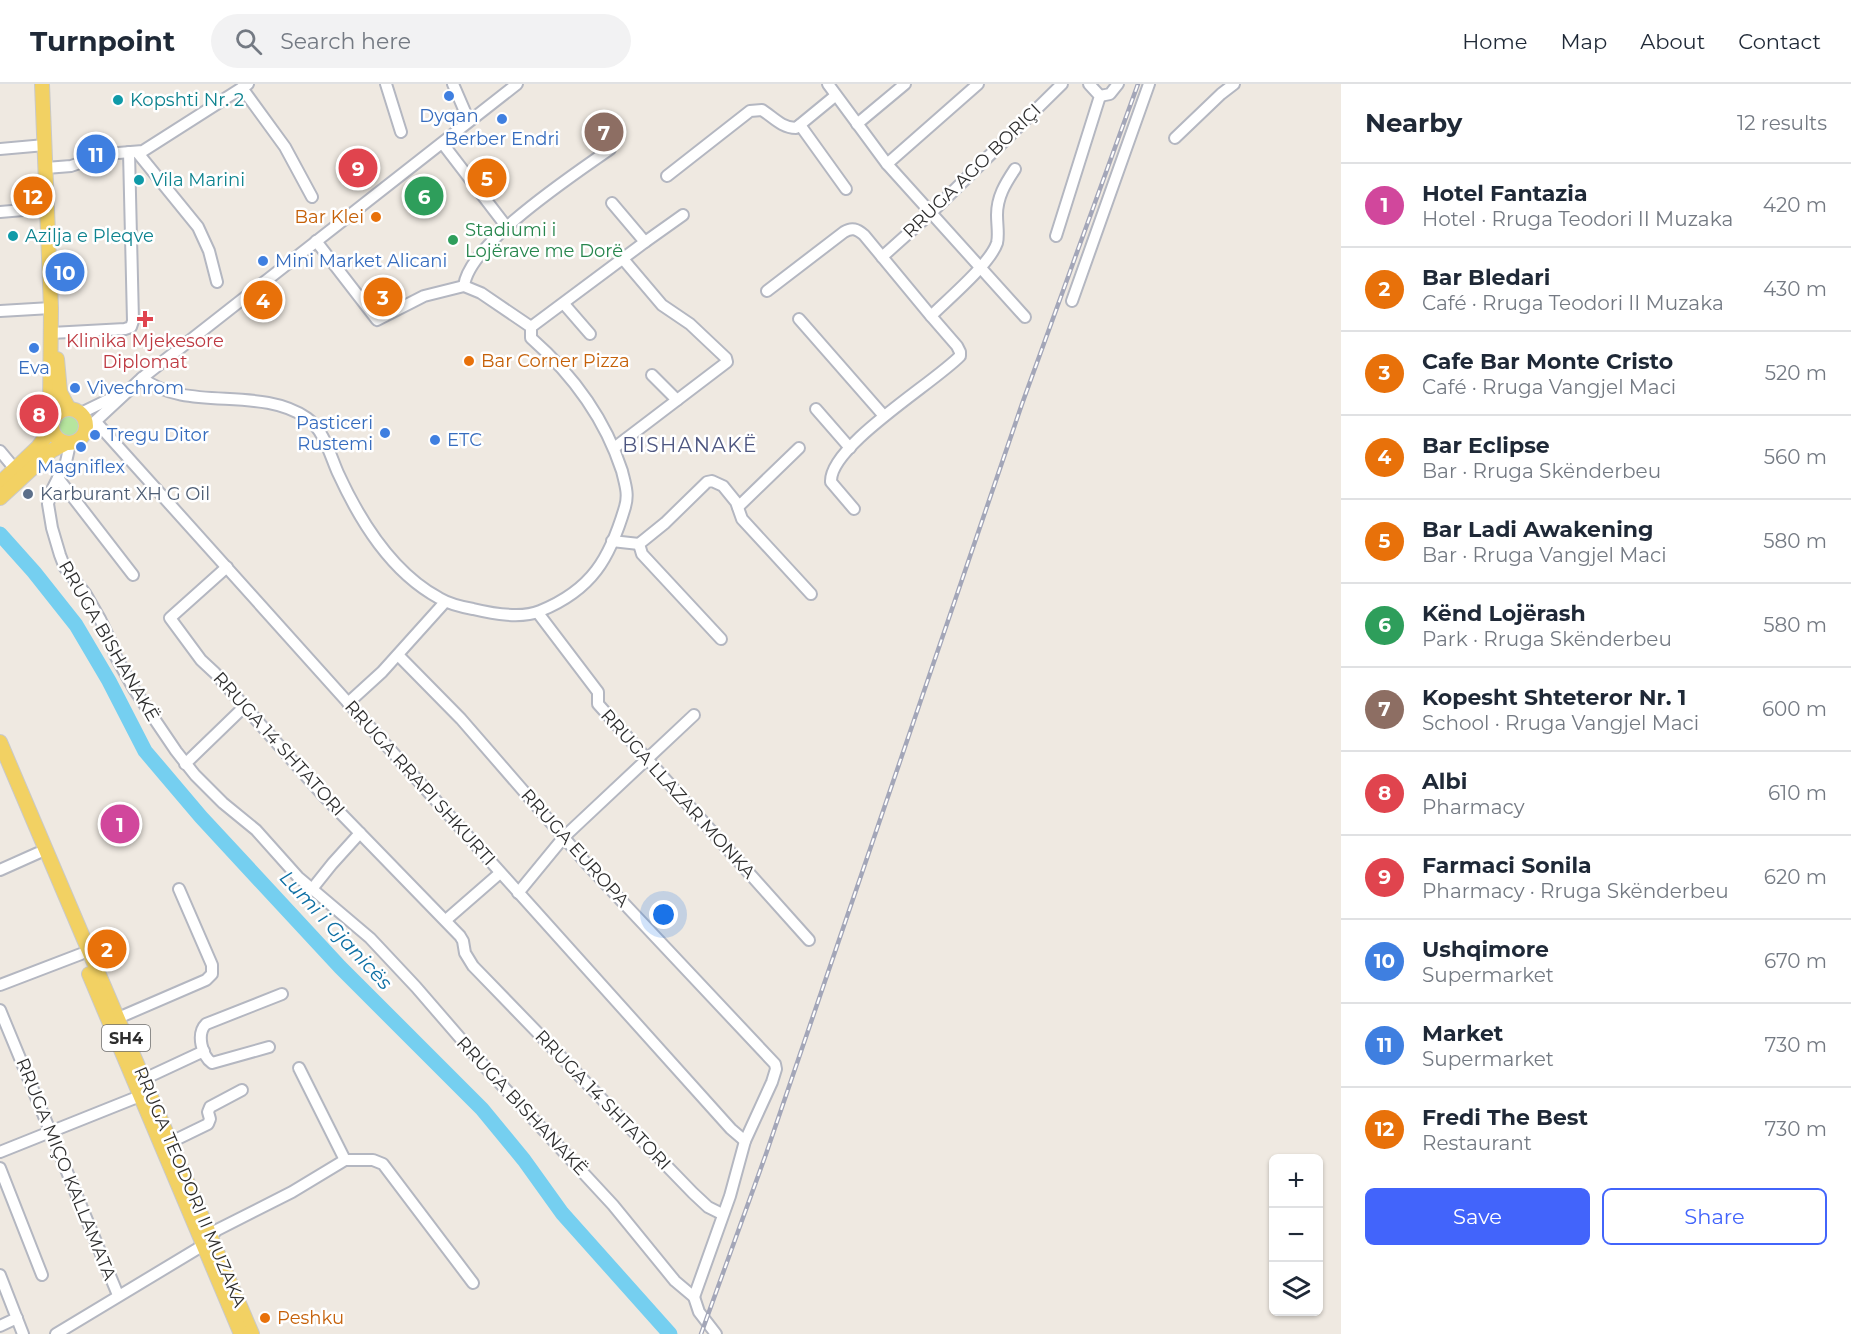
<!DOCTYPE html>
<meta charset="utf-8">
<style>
:root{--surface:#fff;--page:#f2f2f3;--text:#1f2937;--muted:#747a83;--line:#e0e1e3;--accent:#4264fb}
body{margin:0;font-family:Montserrat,sans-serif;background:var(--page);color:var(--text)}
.controls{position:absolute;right:18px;bottom:18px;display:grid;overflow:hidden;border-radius:9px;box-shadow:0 2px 4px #0004}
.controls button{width:54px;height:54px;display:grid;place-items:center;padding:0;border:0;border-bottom:2px solid var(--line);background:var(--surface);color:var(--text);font:30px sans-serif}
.you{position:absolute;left:664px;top:831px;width:21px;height:21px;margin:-15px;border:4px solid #fff;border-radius:50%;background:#1a73e8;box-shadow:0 0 0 9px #1a73e833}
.badge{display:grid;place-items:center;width:39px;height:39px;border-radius:50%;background:var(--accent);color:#fff;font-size:20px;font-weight:700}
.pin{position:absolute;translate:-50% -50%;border:3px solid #fff;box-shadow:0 2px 6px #0006}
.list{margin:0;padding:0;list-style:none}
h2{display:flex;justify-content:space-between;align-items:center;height:78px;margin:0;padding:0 24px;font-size:26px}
h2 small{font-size:20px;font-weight:400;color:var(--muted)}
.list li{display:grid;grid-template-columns:39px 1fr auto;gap:18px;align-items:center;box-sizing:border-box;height:84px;padding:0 24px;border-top:2px solid var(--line)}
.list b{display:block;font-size:22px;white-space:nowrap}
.list p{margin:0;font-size:20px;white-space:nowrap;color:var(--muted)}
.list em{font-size:20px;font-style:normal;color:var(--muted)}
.actions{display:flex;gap:12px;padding:18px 24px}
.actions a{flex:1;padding:14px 0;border:2px solid var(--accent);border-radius:9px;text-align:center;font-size:21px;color:var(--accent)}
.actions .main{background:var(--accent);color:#fff}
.icon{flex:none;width:33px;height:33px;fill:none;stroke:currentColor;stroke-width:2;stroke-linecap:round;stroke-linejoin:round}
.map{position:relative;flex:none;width:1341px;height:1250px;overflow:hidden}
header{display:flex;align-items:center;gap:36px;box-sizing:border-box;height:84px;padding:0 30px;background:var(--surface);border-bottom:2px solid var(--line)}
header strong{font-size:28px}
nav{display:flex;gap:33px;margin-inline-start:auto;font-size:21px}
.search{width:420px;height:54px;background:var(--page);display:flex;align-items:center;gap:15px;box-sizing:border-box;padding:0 21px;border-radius:33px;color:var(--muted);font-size:22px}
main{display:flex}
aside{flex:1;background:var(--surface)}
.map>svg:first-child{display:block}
</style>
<header>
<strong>Turnpoint</strong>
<div class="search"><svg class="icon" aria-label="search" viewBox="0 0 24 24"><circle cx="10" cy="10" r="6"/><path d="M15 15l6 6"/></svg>Search here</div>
<nav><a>Home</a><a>Map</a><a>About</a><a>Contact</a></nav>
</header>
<main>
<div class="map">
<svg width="1341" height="1250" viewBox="0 0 1341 1250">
<defs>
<pattern id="park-crowns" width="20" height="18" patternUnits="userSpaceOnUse" patternTransform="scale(1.5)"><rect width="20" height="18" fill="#b6e59e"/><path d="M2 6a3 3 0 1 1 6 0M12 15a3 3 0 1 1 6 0" fill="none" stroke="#9dc588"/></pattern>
</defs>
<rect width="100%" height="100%" fill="#efe9e1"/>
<circle fill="#b6e59e" cx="69" cy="342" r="13"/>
<polygon fill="url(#park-crowns)" points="429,93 444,112 419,131 405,112"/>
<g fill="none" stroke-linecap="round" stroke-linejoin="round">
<polyline stroke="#75cff0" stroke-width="15" points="0,450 34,488 76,541 109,597 145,667 201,733 340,883 482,1025 524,1076 562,1129 670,1250"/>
<g stroke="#b4b7c1" stroke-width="14">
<g id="minor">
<polyline points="386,0 401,48"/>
<polyline points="453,0 469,37"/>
<polyline points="828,0 887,80 1025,233"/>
<polyline points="242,4 285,63 312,113"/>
<polyline points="1100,12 1110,10 1118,0"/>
<polyline points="857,40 905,0"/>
<polyline points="800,41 846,105"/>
<polyline points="1175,54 1221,10 1234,0"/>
<polyline points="443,60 506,142"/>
<polyline points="0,65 45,61"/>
<polyline points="137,68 198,143 209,167 217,198"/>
<polyline points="887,80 978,0"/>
<polyline points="46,84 71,82 106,70 143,67 248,0"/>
<path d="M667 92 750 27 762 26C773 33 782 44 796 44L835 12"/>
<polyline points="0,128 47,124"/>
<polyline points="1056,152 1100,12 1089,0"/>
<polyline points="645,158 683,131"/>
<polyline points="882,173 931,129 1062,0"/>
<path d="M464 202C469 159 575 90 610 65"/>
<path d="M767 207 844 148C852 143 857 145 864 151L931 232C947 216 990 180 997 159 999 151 997 141 997 131 997 113 1005 100 1015 85"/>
<polyline points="1072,217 1149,0"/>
<polyline points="564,220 590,250"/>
<polyline points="0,227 51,224"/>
<polyline points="799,235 884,332"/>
<polyline points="531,243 645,158 612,119"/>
<polyline points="51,249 125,245 131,243 133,237 129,68"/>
<polyline points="652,291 677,316"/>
<path d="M142 294C188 329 259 301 307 334 324 346 330 371 338 389 360 437 391 488 439 514 449 520 462 523 473 525 494 530 521 535 540 527 592 506 610 474 625 423 629 410 625 400 622 387 605 335 572 290 531 254V243L481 209 464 202 424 212 377 236 316 157"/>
<polyline points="816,325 850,364"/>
<polyline points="81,329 120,310"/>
<polyline points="96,338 731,1045 745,1057"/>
<polyline points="86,346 142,294 517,0"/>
<polyline points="70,360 66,378 51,408 48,420 52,444 60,471 65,484 85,509 100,535 110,556 115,571 134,605 176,667 195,691 223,719 256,746 298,793 370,854 416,903 486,984 613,1121 675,1197 694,1213 699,1228 716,1250"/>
<polyline points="614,364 727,278 726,274 690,240 662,221 623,175"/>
<polyline points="0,367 15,385"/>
<polyline points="58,394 133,491"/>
<polyline points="738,423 799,364"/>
<path d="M854 425 831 398C829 362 934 299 960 272V268L957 262 931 232"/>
<polyline points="612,457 639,460"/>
<polyline points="227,483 170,534 201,576 215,589 322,710 460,852 463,857 465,869 473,882 693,1109 708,1123 722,1130"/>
<polyline points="538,529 598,608 598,620 809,856"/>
<polyline points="721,555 642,470 639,460 665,439 707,398 712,397 723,402 736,418 742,435 811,510"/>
<polyline points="398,571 461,635 586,779 775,980 776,985 772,998 745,1057 730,1112 694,1213"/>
<polyline points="348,619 382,588 445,518"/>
<polyline points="185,680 245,622"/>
<polyline points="0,786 38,769"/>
<polyline points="312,805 332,780 360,749"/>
<polyline points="518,809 564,753 694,631"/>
<polyline points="446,836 500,789"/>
<polyline points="0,901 81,870"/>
<polyline points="0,926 118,1211"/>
<polyline points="118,934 206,896 212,890 212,881 179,805"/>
<path d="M269 963 212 979C202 972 196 950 206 940L282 910"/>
<polyline points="299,984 345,1076"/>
<polyline points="144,995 204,967"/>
<polyline points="171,1058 208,1040 210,1035 208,1028 210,1023 242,1006"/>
<polyline points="0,1068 140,1012"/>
<polyline points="0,1084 42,1191"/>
<polyline points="210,1153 217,1146 292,1108 345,1076 373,1076 383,1080 473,1199"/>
<polyline points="0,1191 23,1250"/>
<polyline points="0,1242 17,1234"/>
<polyline points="56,1250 197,1165 203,1160"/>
</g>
</g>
<g stroke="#c9c9c9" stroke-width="16">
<g id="major">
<polyline points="42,0 51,224 50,324 52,340"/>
<polyline points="57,275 60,308 69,325"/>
<circle cx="69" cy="342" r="17"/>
<polyline points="0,399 38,363 52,344"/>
<polyline points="0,414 51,367 66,359"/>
<polyline points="0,658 252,1250"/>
<polyline points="89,890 241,1250"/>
</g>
</g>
<use href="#minor" stroke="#fff" stroke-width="10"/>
<use href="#major" stroke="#f2d163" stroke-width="14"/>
<g stroke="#a3a6b8" stroke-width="4.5">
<polyline id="rail" points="701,1250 766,1070 1022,320 1138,0"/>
</g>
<use href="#rail" stroke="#fff" stroke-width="2" stroke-dasharray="7" stroke-linecap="butt"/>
</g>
<g fill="#3f7fe0" stroke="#fff" stroke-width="2">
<circle cx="449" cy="12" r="6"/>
<circle cx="502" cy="35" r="6"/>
<circle cx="263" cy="177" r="6"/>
<circle cx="34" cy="264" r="6"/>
<circle cx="75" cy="304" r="6"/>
<circle cx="385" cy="349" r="6"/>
<circle cx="95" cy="351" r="6"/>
<circle cx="435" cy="356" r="6"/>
<circle cx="81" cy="363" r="6"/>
</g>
<g fill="#0f9aa8" stroke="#fff" stroke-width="2">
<circle cx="118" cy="16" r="6"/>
<circle cx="139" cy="96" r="6"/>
<circle cx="13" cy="152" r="6"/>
</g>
<g fill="#e8710a" stroke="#fff" stroke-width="2">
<circle cx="376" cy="133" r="6"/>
<circle cx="469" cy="277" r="6"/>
<circle cx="265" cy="1234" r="6"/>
</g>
<circle fill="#2e9e5b" stroke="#fff" stroke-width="2" cx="453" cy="156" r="6"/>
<path fill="#e0444e" stroke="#fff" stroke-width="2" d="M142 226h6v6h6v6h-6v6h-6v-6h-6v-6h6z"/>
<circle fill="#5c6f8a" stroke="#fff" stroke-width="2" cx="28" cy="410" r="6"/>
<g text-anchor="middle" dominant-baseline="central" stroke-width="5" stroke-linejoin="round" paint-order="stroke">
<rect fill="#fff" stroke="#6d6d6d" stroke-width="1.5" x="102" y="941" width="48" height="26" rx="4.5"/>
<g font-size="16" font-weight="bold" fill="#2e2e2e">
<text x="126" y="954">SH4</text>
</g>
<g font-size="18" fill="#0d838f" stroke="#fff" text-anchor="start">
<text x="130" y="16">Kopshti Nr. 2</text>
<text x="151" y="96">Vila Marini</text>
<text x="25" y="152">Azilja e Pleqve</text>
</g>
<g font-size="18" fill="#366cbe" stroke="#fff">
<text x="449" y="32">Dyqan</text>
<text x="502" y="55">Berber Endri</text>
<text x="275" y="177" text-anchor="start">Mini Market Alicani</text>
<text x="34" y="284">Eva</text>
<text x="87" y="304" text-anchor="start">Vivechrom</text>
<text x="373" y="339" text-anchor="end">Pasticeri<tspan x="373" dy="21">Rustemi</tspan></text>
<text x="107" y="351" text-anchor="start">Tregu Ditor</text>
<text x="447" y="356" text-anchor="start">ETC</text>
<text x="81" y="383">Magniflex</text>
</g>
<g font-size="18" fill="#2e2e2e" stroke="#fff">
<text transform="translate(972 87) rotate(-44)">RRUGA AGO BORIÇI</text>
<text transform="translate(109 557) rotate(60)">RRUGA BISHANAKË</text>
<text transform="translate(279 660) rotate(48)">RRUGA 14 SHTATORI</text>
<text transform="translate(420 699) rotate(48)">RRUGA RRAPI SHKURTI</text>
<text transform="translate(678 710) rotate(48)">RRUGA LLAZAR MONKA</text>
<text transform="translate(575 764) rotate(48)">RRUGA EUROPA</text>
<text transform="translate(603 1016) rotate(46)">RRUGA 14 SHTATORI</text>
<text transform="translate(522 1022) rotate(47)">RRUGA BISHANAKË</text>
<text transform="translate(66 1085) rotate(68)">RRUGA MIÇO KALLAMATA</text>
<text transform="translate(190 1103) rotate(67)">RRUGA TEODORI II MUZAKA</text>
</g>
<g font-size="18" fill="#c56008" stroke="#fff" text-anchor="start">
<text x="364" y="133" text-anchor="end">Bar Klei</text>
<text x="481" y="277">Bar Corner Pizza</text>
<text x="277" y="1234">Peshku</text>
</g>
<g font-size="18" fill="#27864d" stroke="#fff" text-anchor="start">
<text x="465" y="146">Stadiumi i<tspan x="465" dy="21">Lojërave me Dorë</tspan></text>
</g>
<g font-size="18" fill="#be3a42" stroke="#fff">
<text x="145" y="257">Klinika Mjekesore<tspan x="145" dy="21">Diplomat</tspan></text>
</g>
<g font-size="18" fill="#4e5e75" stroke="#fff" text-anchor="start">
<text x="40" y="410">Karburant XH G Oil</text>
</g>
<g font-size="20" letter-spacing="1.5" fill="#4d5680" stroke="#fff">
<text x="690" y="361">BISHANAKË</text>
</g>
<g font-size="20" font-style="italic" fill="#0d6fa3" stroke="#fff">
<text transform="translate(336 846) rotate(47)">Lumi i Gjanicës</text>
</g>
</g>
</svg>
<div class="controls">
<button>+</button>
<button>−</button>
<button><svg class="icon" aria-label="layers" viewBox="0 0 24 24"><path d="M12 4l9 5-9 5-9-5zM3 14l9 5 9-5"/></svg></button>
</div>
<div class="you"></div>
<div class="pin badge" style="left:120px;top:740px;background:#d1479c">1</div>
<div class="pin badge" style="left:107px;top:865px;background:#e8710a">2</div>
<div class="pin badge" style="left:383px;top:213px;background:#e8710a">3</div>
<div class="pin badge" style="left:263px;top:216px;background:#e8710a">4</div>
<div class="pin badge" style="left:487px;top:94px;background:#e8710a">5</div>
<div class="pin badge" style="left:424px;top:112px;background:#2e9e5b">6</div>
<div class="pin badge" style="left:604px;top:48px;background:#8d6e63">7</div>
<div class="pin badge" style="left:39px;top:330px;background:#e0444e">8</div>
<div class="pin badge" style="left:358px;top:84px;background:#e0444e">9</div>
<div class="pin badge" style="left:65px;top:188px;background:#3f7fe0">10</div>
<div class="pin badge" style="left:96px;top:70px;background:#3f7fe0">11</div>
<div class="pin badge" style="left:33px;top:112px;background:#e8710a">12</div>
</div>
<aside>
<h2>Nearby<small>12 results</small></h2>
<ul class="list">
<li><span class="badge" style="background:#d1479c">1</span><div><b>Hotel Fantazia</b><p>Hotel · Rruga Teodori II Muzaka</p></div><em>420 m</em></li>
<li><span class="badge" style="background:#e8710a">2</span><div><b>Bar Bledari</b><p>Café · Rruga Teodori II Muzaka</p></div><em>430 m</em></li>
<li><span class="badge" style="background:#e8710a">3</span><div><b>Cafe Bar Monte Cristo</b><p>Café · Rruga Vangjel Maci</p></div><em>520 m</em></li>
<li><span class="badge" style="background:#e8710a">4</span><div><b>Bar Eclipse</b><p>Bar · Rruga Skënderbeu</p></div><em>560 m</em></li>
<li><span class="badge" style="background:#e8710a">5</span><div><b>Bar Ladi Awakening</b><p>Bar · Rruga Vangjel Maci</p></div><em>580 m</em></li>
<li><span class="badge" style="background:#2e9e5b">6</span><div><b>Kënd Lojërash</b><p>Park · Rruga Skënderbeu</p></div><em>580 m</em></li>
<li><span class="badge" style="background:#8d6e63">7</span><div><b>Kopesht Shteteror Nr. 1</b><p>School · Rruga Vangjel Maci</p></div><em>600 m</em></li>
<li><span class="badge" style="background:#e0444e">8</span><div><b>Albi</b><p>Pharmacy</p></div><em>610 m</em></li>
<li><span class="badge" style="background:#e0444e">9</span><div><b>Farmaci Sonila</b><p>Pharmacy · Rruga Skënderbeu</p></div><em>620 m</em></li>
<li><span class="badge" style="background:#3f7fe0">10</span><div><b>Ushqimore</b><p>Supermarket</p></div><em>670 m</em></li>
<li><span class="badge" style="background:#3f7fe0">11</span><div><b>Market</b><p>Supermarket</p></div><em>730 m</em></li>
<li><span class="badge" style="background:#e8710a">12</span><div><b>Fredi The Best</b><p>Restaurant</p></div><em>730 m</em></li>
</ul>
<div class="actions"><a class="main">Save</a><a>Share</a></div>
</aside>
</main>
